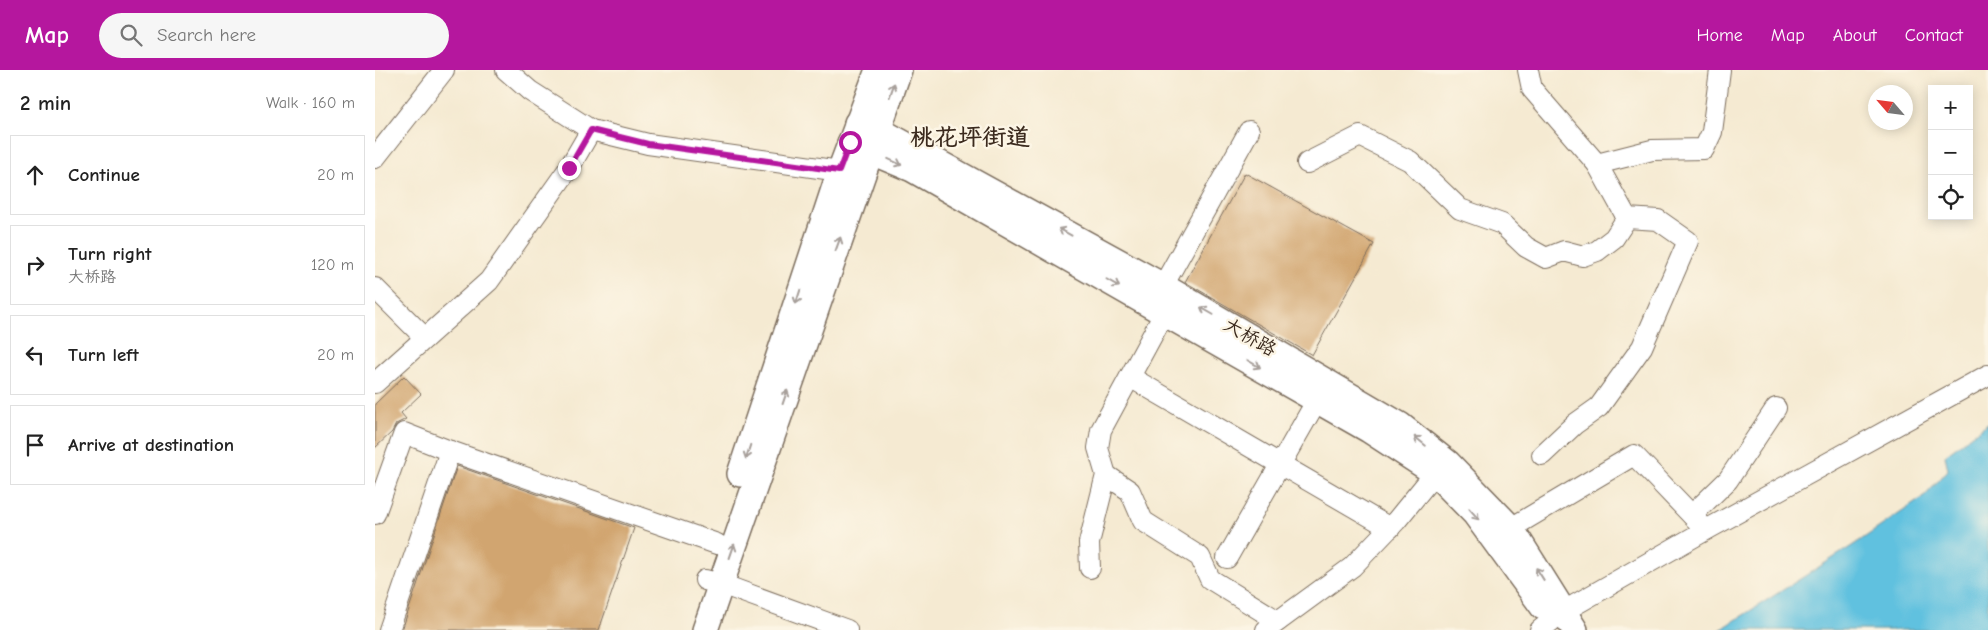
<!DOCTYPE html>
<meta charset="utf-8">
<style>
:root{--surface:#fff;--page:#f6f6f6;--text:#222;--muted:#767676;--line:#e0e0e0;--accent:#b5179e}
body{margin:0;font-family:"Comic Neue","LXGW WenKai TC",sans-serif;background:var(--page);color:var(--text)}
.controls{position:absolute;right:15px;top:15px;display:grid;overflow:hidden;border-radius:0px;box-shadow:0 2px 12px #0003}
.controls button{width:45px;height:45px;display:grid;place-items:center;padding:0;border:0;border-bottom:1px solid var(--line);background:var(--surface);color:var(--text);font:25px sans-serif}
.compass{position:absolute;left:1493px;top:15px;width:45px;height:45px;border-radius:50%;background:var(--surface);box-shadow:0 2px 12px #0003;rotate:298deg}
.stop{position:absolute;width:15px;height:15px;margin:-11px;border:4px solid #b5179e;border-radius:50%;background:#fff}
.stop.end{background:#b5179e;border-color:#fff;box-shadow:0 1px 5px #0008}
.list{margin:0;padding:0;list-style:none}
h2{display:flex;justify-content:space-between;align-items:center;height:65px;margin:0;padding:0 20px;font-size:21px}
h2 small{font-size:16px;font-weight:400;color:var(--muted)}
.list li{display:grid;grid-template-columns:32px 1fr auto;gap:15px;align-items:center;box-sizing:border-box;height:80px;margin:0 10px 10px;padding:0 10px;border:1px solid var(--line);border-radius:0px}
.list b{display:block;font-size:19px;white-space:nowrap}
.list p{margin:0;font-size:16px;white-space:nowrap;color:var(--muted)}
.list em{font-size:16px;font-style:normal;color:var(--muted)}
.icon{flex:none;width:28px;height:28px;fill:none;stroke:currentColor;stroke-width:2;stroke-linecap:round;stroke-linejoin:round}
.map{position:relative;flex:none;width:1613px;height:560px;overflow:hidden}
header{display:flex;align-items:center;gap:30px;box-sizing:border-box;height:70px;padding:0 25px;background:var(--accent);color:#fff}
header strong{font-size:24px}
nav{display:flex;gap:28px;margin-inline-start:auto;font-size:18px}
.search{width:350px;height:45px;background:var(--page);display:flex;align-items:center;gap:12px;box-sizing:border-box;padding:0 18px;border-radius:28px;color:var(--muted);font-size:19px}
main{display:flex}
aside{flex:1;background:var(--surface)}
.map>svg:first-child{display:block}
</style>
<header>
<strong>Map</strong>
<div class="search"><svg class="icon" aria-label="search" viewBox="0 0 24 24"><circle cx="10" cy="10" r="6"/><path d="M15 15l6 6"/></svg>Search here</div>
<nav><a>Home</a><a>Map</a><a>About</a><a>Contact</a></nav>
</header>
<main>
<aside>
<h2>2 min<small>Walk · 160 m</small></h2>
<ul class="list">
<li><svg class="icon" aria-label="ahead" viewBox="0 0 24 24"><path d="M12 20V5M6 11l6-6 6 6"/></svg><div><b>Continue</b></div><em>20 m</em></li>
<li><svg class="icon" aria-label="right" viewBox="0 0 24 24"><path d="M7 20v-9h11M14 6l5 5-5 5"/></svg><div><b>Turn right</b><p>大桥路</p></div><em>120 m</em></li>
<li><svg class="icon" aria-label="left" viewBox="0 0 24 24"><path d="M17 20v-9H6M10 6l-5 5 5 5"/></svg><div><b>Turn left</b></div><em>20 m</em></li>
<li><svg class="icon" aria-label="arrive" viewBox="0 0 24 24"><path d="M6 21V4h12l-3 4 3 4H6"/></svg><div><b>Arrive at destination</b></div></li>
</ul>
</aside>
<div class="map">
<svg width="1613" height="560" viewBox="0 0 1613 560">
<rect width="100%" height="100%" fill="#fcf5e5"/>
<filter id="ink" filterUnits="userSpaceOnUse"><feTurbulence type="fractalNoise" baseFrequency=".02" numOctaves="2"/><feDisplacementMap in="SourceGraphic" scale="10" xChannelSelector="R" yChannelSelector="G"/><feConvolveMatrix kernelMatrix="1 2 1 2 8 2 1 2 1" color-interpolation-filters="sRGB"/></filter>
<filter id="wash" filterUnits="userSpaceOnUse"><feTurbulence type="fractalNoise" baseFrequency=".0096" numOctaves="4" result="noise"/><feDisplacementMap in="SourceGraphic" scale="20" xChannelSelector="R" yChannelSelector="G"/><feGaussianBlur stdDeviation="1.12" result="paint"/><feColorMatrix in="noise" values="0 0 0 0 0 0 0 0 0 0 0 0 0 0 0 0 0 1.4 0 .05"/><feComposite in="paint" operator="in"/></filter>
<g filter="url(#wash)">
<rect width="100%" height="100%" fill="#f5ead2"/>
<polygon fill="#61c1df" stroke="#4e767e" points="1613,353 1613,560 1345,560 1480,474 1550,426 1573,400 1570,385"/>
<g id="blocks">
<g fill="#d1a56f">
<polygon points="870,103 999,174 937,285 810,212"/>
<polygon points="29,306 46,324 26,343 31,349 21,354 17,362 0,378 0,334"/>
<polygon points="82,396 259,458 224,560 27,560"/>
</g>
</g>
</g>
<g filter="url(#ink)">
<use href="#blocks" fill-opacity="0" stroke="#7c6d5d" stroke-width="1"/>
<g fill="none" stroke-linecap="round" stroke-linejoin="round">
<g stroke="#7c6d5d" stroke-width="22">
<g id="minor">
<polyline points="131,0 155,21 216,60 273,74 465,101"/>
<polyline points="1153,0 1157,19 1222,94 1252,148 1283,150 1313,171 1267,277 1224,337 1200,354 1167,385"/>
<polyline points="0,88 69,0"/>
<polyline points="932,93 985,66 1035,91 1085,139 1127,154 1151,177 1171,188 1189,181 1208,186 1222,181 1239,168 1252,148"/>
<polyline points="1222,94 1277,80 1329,79 1337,62 1345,0"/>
<polyline points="788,216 874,61"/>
<polyline points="0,218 50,268"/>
<polyline points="755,307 1015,458"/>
<polyline points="0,313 114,211 194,98 216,60"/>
<polyline points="731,405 755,421 768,451 825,487 835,509 903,551"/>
<polyline points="0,444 29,363 75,381"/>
<polyline points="1317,445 1353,410 1401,338"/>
<polyline points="1136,458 1259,385 1331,460"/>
<polyline points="852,488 942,330"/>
<polyline points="715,498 714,473 731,405 723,378 726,360 790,242"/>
<polyline points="330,510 346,514 472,560"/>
<polyline points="14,560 75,381 342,474"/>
<polyline points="891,560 977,497 1021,451 1060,403"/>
<polyline points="1165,560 1189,541 1331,460 1613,305"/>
</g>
</g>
<g stroke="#7c6d5d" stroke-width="28">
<g id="major">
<polyline points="482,53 504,60 788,216 1025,355 1073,393 1136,458 1200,560"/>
<polyline points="475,73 537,99 994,360 1060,403 1100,444 1168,537"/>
<polyline points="365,404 465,101 503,0"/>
<polyline points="330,560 524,0"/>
</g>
</g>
<use href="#minor" stroke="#fff" stroke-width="20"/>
<use href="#major" stroke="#fff" stroke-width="25"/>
</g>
<defs><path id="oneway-shaft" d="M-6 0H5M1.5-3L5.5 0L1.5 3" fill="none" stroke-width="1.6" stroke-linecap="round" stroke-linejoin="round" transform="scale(1.25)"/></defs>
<g stroke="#a79f9a">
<use href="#oneway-shaft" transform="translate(517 20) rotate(-71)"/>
<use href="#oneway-shaft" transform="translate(520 92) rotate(25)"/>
<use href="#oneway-shaft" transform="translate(690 162) rotate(-151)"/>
<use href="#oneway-shaft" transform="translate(463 174) rotate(-70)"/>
<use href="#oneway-shaft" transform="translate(738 213) rotate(30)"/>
<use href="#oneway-shaft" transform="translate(423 227) rotate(108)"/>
<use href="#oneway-shaft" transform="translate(832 241) rotate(-150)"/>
<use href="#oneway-shaft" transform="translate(879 294) rotate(30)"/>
<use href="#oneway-shaft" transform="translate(410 327) rotate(-71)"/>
<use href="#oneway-shaft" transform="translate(1045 371) rotate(-141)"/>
<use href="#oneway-shaft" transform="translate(373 382) rotate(108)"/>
<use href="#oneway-shaft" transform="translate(1099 444) rotate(49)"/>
<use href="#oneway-shaft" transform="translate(357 481) rotate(-71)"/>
<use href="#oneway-shaft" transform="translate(1165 504) rotate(-122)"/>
</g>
</g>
<g fill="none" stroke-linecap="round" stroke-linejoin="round" filter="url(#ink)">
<polyline stroke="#b5179e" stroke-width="6" points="194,98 216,60 273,74 464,101 475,72"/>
</g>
<g text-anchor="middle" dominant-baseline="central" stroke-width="5" stroke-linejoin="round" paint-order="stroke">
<g font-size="19" fill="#3b2a1e" stroke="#fcf5e5">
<text transform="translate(875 267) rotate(30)">大桥路</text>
</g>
<g font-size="24" font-weight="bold" fill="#3b2a1e" stroke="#fcf5e5">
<text x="595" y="67">桃花坪街道</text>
</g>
</g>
</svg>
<div class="controls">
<button>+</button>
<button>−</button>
<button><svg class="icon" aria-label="locate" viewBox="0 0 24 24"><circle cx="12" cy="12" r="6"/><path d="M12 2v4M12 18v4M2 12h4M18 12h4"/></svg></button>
</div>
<svg class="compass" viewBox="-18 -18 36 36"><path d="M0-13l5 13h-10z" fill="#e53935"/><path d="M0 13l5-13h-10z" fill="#767676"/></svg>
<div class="stop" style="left:475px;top:72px"></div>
<div class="stop end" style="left:194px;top:98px"></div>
</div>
</main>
